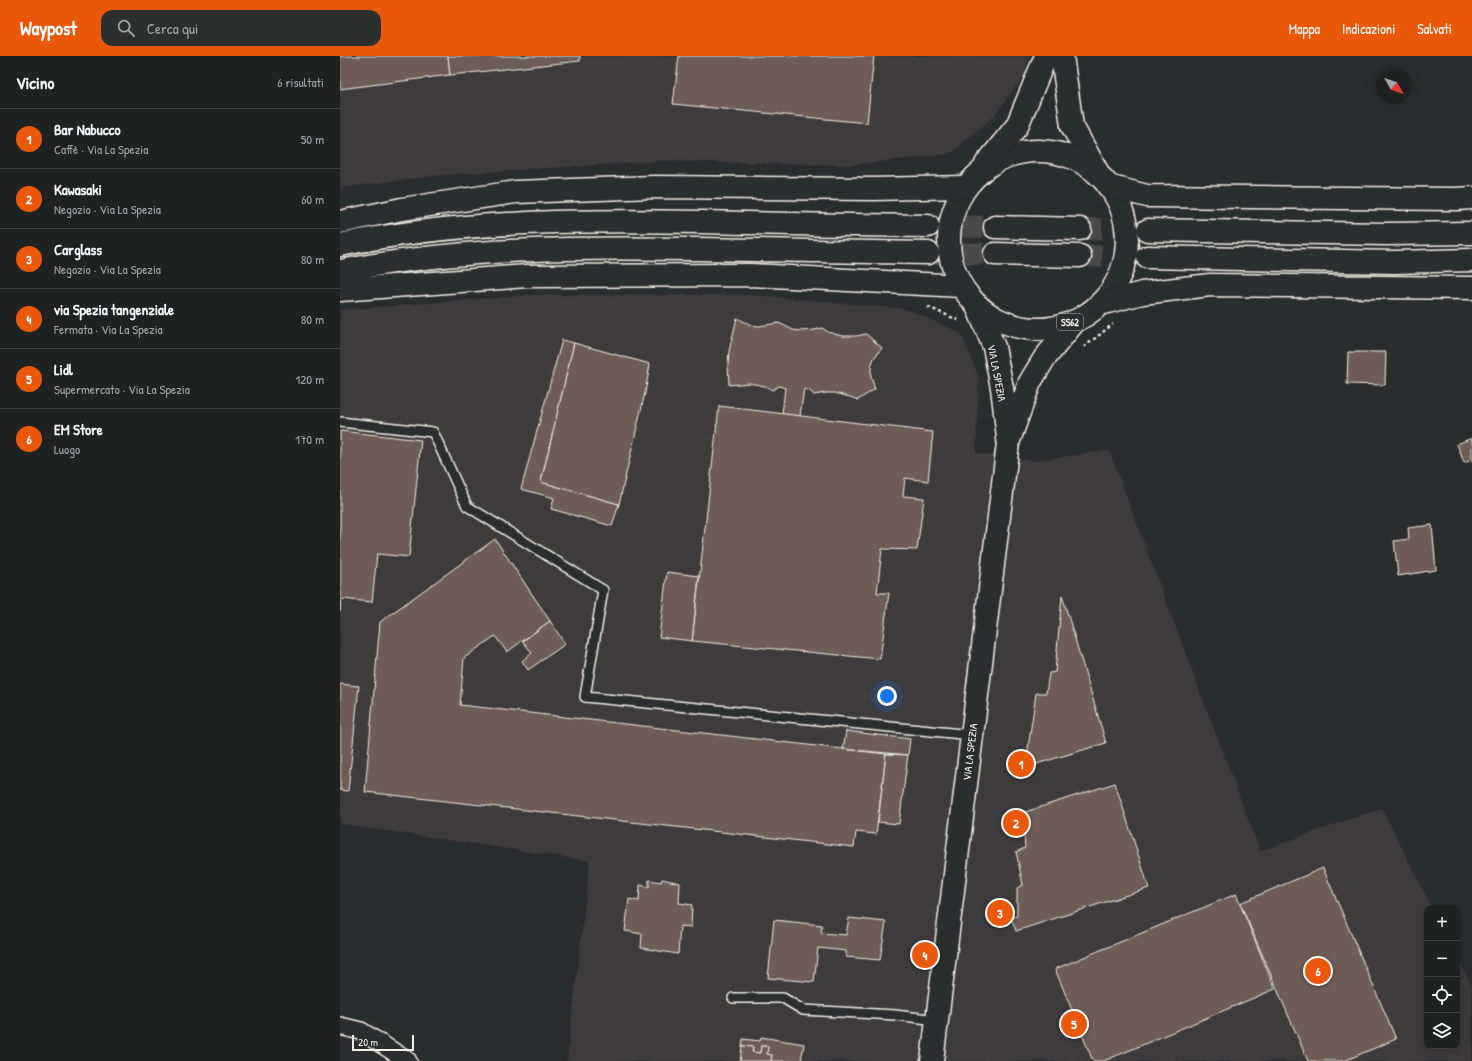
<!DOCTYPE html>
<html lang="it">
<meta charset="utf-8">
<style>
:root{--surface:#202222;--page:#2d2f2f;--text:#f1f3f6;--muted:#a2a4a5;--line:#3d3f40;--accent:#ea580c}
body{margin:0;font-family:"Patrick Hand",sans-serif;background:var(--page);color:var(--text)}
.controls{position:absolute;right:12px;bottom:12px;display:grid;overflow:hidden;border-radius:8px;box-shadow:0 2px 10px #0003}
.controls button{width:36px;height:36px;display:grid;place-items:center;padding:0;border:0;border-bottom:1px solid var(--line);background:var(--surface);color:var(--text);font:20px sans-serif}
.compass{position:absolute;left:1036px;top:12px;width:36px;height:36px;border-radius:50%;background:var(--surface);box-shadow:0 2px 10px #0003;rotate:130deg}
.scale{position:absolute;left:12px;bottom:10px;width:62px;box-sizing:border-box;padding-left:4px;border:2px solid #f4f1e8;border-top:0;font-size:11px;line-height:14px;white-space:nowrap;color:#f4f1e8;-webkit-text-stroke:3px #2a2d2e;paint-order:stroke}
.you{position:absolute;left:547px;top:640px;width:14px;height:14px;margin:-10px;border:3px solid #fff;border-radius:50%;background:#1a73e8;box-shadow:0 0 0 6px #1a73e833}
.badge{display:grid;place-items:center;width:26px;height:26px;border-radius:50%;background:var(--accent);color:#fff;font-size:13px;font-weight:700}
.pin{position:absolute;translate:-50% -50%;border:2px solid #fff;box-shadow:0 1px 4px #0006}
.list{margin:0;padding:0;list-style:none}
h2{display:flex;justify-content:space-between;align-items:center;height:52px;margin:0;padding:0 16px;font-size:17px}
h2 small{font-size:13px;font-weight:400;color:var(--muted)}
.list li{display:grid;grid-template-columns:26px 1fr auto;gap:12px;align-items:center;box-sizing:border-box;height:60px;padding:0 16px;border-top:1px solid var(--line)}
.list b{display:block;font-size:15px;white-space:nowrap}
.list p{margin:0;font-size:13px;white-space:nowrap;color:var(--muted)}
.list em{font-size:13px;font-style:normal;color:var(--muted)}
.icon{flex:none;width:22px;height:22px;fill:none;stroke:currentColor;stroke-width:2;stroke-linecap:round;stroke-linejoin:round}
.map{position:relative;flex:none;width:1132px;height:1005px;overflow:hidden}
header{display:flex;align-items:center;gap:24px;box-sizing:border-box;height:56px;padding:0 20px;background:var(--accent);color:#fff}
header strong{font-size:19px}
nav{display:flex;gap:22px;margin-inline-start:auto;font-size:14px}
.search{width:280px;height:36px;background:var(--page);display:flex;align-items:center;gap:10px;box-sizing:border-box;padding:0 14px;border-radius:12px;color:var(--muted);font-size:15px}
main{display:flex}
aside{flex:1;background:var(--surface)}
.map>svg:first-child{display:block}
</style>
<header>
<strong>Waypost</strong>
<div class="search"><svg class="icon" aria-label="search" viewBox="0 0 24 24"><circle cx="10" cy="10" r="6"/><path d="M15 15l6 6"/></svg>Cerca qui</div>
<nav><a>Mappa</a><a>Indicazioni</a><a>Salvati</a></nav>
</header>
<main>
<aside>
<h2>Vicino<small>6 risultati</small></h2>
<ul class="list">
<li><span class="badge">1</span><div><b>Bar Nabucco</b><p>Caffè · Via La Spezia</p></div><em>50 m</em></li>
<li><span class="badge">2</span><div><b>Kawasaki</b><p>Negozio · Via La Spezia</p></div><em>60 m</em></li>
<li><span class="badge">3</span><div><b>Carglass</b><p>Negozio · Via La Spezia</p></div><em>80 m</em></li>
<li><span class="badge">4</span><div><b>via Spezia tangenziale</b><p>Fermata · Via La Spezia</p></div><em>80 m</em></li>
<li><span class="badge">5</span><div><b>Lidl</b><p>Supermercato · Via La Spezia</p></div><em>120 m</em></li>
<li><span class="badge">6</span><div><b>EM Store</b><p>Luogo</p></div><em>170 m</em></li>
</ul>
</aside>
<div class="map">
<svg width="1132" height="1005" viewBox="0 0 1132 1005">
<rect width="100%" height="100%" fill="#2a2d2e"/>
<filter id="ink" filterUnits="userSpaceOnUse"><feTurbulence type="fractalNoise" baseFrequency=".025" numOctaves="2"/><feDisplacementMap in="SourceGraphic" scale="8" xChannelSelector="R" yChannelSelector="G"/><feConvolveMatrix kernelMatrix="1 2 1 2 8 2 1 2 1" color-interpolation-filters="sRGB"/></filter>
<g filter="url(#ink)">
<g fill="#3e3b3a">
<polygon points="0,0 689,0 686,17 654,60 610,98 511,109 320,105 101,119 0,132"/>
<polygon points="190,239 412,239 566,253 621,277 639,322 636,397 694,405 769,394 920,795 1042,752 1092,852 1087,852 1087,990 1117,990 1117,901 1132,930 1132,1005 227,1005 250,805 0,768 0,254"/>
</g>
<g fill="#6e5d56" stroke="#f4f1e8">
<polygon points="0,0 108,0 110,19 0,33"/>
<polygon points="108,0 240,0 240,5 110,19"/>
<polygon points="339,0 534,0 527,67 333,48"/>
<polygon points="397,262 411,269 419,270 439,267 453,274 460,275 475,274 482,272 488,276 502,280 516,280 526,278 542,292 534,302 531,311 531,321 535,333 518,344 510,341 495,337 486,337 474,339 470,335 464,333 460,360 442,358 445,332 439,330 432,334 425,330 409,327 389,329 388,309 389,295"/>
<polygon points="222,284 234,287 201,426 279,448 272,470 211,453 214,442 181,433"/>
<polygon points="234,287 310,308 305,337 279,448 201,426"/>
<polygon points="1008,296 1046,296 1045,329 1007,328"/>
<polygon points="379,350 593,376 588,425 565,422 563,440 584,442 577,494 542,493 537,537 549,537 540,603 352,585"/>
<polygon points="0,375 81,384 69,501 37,498 32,546 1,543 0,556"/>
<polygon points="1132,382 1132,404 1124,407 1117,388"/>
<polygon points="1092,469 1096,514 1058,520 1054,485 1069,483 1068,472"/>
<polygon points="155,483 210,565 167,596 155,580 124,602 120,649 546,698 536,778 516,776 514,791 25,736 40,566"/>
<polygon points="327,516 359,520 352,585 319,581"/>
<polygon points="722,539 766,687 693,709 688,692 696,637 706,637 709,617 715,616"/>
<polygon points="210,565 225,588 188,614 182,605 192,597 183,585"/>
<polygon points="0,628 19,630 8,735 0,734"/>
<polygon points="506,675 570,683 568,699 503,693"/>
<polygon points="546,698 568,699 559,768 538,766"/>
<polygon points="775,727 809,832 676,875 671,862 677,860 677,832 683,829 676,796 685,792 682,757"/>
<polygon points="983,812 1056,983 1004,1005 968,1005 900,847"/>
<polygon points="322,823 340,827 339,847 352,849 351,871 340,870 338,898 301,892 302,878 285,875 289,843 299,845 300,829 309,831 309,824 321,826"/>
<polygon points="896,838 935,933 764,1005 753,1005 715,913"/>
<polygon points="509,862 546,866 540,904 506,901 506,895 478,892 474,926 428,922 434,864 482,869 481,877 506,879"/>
<polygon points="421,981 464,988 461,1005 431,1005 432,999 427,998 428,990 421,990 420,997 412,996 413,991 402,990 403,983 420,985"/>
<polygon points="402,990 413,991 412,996 420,997 421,990 428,990 427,998 432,999 431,1005 400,1005"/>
</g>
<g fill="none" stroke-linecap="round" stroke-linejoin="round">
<g stroke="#484a4a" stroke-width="22" stroke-dasharray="22 11" stroke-linecap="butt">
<polyline points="588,170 655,171"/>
<polyline points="740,173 808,174"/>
<polyline points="588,197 655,198"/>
<polyline points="740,200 807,201"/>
</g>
<g stroke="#f4f1e8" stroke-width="12">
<g id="service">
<polyline points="0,366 93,376 127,450 263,534 245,641 632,679"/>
<polyline points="393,942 443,942 463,954 555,959 597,964"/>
</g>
</g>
<g stroke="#f4f1e8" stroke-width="20">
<polyline id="minor" points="0,970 21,975 68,1005"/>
</g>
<g stroke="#f4f1e8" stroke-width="25">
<g id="secondary">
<polyline points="637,250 654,291 662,332 668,382"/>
<polyline points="592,1005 668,387 690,326 704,303 735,265"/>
</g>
</g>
<g stroke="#f4f1e8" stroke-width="25">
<g id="primary">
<polyline points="722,0 732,70 757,115"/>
<circle cx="698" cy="184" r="89"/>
<polyline points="646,108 677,70 706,0"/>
</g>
</g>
<g stroke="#f4f1e8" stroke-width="25">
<g id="trunk">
<polyline points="768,130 807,140 1117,143 1132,142"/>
<polyline points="0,166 62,153 176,136 314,131 533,133 625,131"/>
<polyline points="655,171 740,173"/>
<polyline points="808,174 1046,178 1132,177"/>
<path d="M0 189C120 164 239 164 361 166 437 168 512 169 588 170"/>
<polyline points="655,198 740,200"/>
<polyline points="807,201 1054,206 1132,204"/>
<path d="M0 215C119 192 235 191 355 193 433 194 511 196 588 197"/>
<polyline points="0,234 187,220 411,219 621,230"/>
<polyline points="760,248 802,237 870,229 1132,232"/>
</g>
</g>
<g stroke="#f4f1e8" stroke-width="2.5" stroke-dasharray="3 3" stroke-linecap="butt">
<polyline points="588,251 620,265"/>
<polyline points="744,291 773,268"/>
</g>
<use href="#service" stroke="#2a2d2e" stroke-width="9"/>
<use href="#minor" stroke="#2a2d2e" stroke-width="17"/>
<use href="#secondary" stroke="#2a2d2e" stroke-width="22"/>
<use href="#primary" stroke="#2a2d2e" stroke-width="22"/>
<use href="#trunk" stroke="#2a2d2e" stroke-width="22"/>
</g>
</g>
<g text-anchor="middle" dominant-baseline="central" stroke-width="3" stroke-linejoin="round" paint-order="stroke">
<rect fill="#2a2d2e" stroke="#b7b6b0" stroke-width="1" x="717" y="258" width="26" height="16" rx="3"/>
<g font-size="10" font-weight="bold" fill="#f4f1e8">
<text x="730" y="266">SS62</text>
</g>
<g font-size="11" fill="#f4f1e8" stroke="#2a2d2e">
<text transform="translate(657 317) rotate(79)">VIA LA SPEZIA</text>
<text transform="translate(630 696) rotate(-83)">VIA LA SPEZIA</text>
</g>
</g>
</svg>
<div class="controls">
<button>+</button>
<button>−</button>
<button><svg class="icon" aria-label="locate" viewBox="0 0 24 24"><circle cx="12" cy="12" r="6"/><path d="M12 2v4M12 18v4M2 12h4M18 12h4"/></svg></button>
<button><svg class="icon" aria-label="layers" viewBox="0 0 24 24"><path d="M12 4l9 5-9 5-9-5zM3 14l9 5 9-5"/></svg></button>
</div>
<svg class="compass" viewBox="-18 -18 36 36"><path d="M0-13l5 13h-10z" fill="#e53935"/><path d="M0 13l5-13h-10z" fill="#a2a4a5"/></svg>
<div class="scale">20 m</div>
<div class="you"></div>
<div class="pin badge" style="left:681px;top:708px">1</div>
<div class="pin badge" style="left:676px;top:767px">2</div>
<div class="pin badge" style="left:660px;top:857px">3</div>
<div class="pin badge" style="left:585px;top:899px">4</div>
<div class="pin badge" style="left:734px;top:968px">5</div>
<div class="pin badge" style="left:978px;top:915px">6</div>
</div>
</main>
